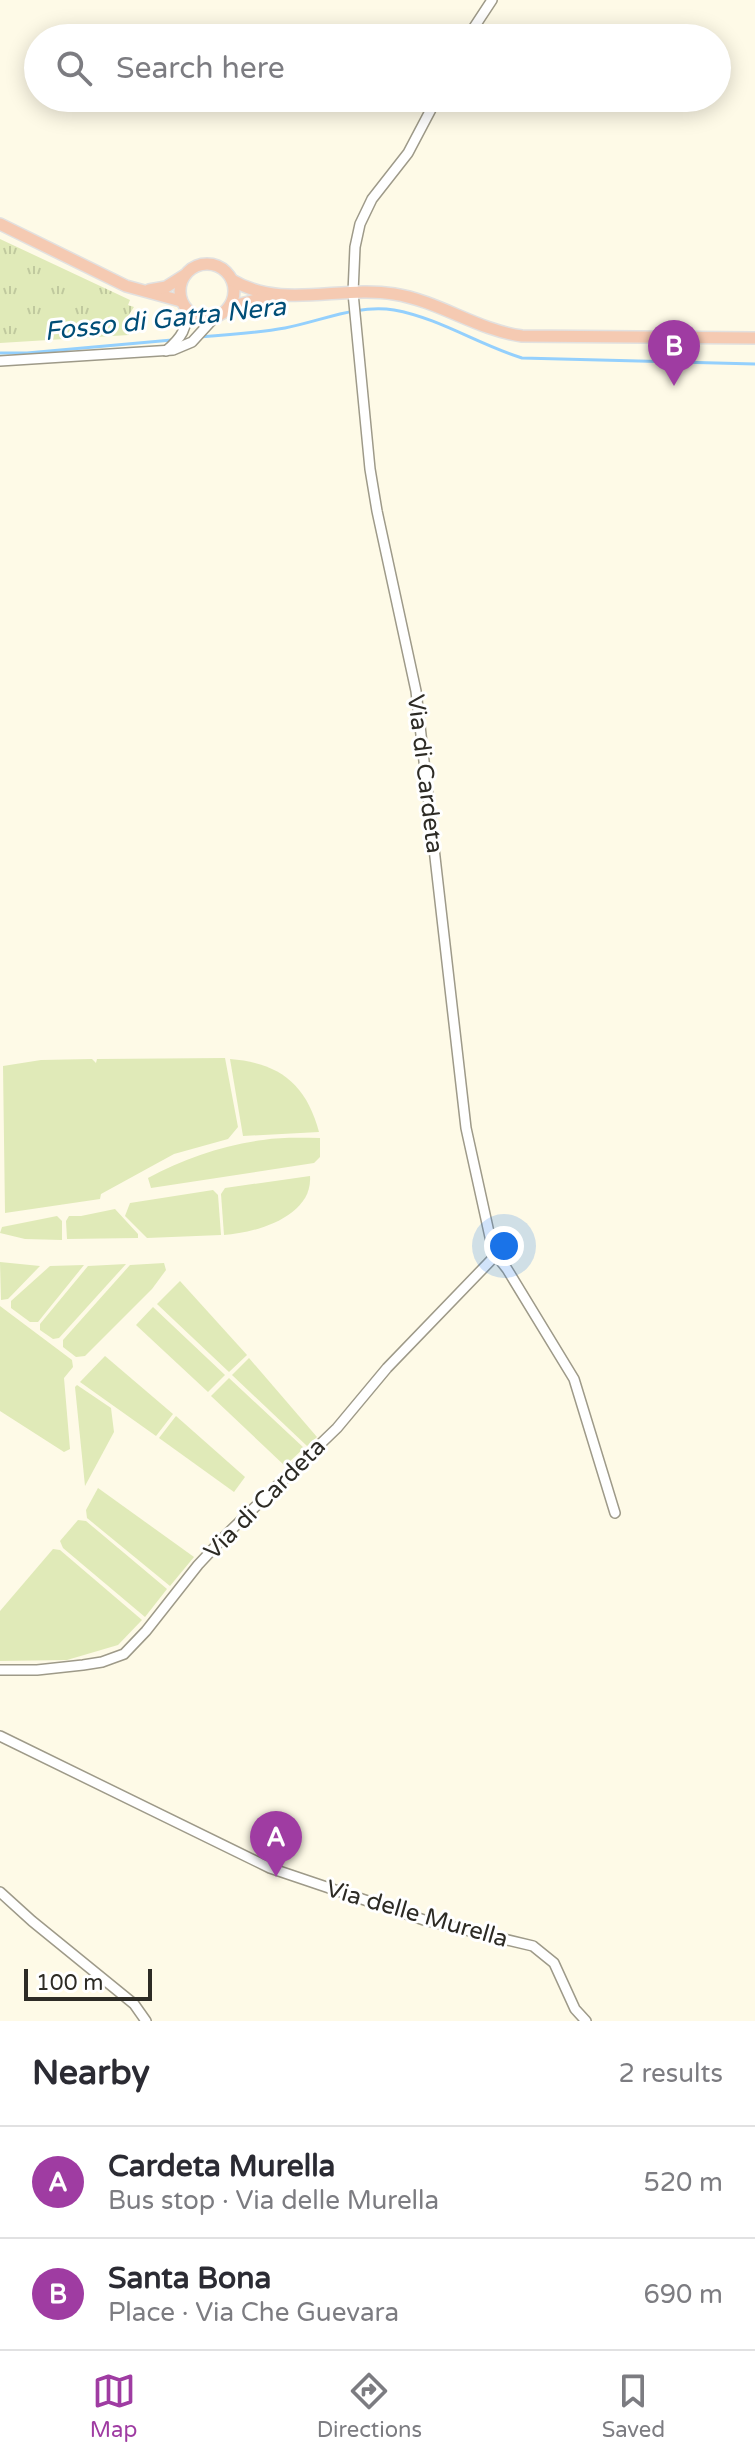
<!DOCTYPE html>
<meta charset="utf-8">
<style>
:root{--surface:#fff;--page:#f2f2f3;--text:#2b2b33;--muted:#7c7c81;--line:#e1e1e2;--accent:#9f3ca2}
body{margin:0;font-family:"Varela Round",sans-serif;background:var(--page);color:var(--text)}
.scale{position:absolute;left:24px;bottom:20px;width:128px;box-sizing:border-box;padding-left:8px;border:4px solid #2d2b25;border-top:0;font-size:22px;line-height:28px;white-space:nowrap;color:#2d2b25;-webkit-text-stroke:6px #fff;paint-order:stroke}
.you{position:absolute;left:504px;top:1246px;width:28px;height:28px;margin:-20px;border:6px solid #fff;border-radius:50%;background:#1a73e8;box-shadow:0 0 0 12px #1a73e833}
.badge{display:grid;place-items:center;width:52px;height:52px;border-radius:50%;background:var(--accent);color:#fff;font-size:26px;font-weight:700}
.pin{position:absolute;translate:-50% -66px;filter:drop-shadow(0 2px 4px #0008)}
.pin::after{content:'';position:absolute;top:42px;width:28px;height:24px;background:inherit;clip-path:polygon(0 0,100% 0,50% 100%)}
.list{margin:0;padding:0;list-style:none}
h2{display:flex;justify-content:space-between;align-items:center;height:104px;margin:0;padding:0 32px;font-size:34px}
h2 small{font-size:26px;font-weight:400;color:var(--muted)}
.list li{display:grid;grid-template-columns:52px 1fr auto;gap:24px;align-items:center;box-sizing:border-box;height:112px;padding:0 32px;border-top:2px solid var(--line)}
.list b{display:block;font-size:30px;white-space:nowrap}
.list p{margin:0;font-size:26px;white-space:nowrap;color:var(--muted)}
.list em{font-size:26px;font-style:normal;color:var(--muted)}
.icon{flex:none;width:44px;height:44px;fill:none;stroke:currentColor;stroke-width:2;stroke-linecap:round;stroke-linejoin:round}
.map{position:relative;flex:none;width:755px;height:2021px;overflow:hidden}
.search{position:absolute;background:var(--surface);box-shadow:0 4px 20px #0003;left:24px;right:24px;top:24px;height:88px;display:flex;align-items:center;gap:20px;box-sizing:border-box;padding:0 28px;border-radius:44px;color:var(--muted);font-size:30px}
.sheet{height:328px;background:var(--surface)}
nav{display:flex;justify-content:space-around;align-items:center;box-sizing:border-box;height:112px;border-top:2px solid var(--line);background:var(--surface);font-size:22px;color:var(--muted)}
nav a{display:grid;justify-items:center;gap:4px}
nav .on{color:var(--accent)}
.map>svg:first-child{display:block}
</style>
<div class="map">
<svg width="755" height="2021" viewBox="0 0 755 2021">
<defs>
<pattern id="park-tufts" width="24" height="20" patternUnits="userSpaceOnUse" patternTransform="scale(2)"><rect width="24" height="20" fill="#e0eab8"/><path d="M3 7l-1-3M5 7V3M7 7l1-3M15 17l-1-3M17 17v-4M19 17l1-3" fill="none" stroke="#c0c99e"/></pattern>
</defs>
<rect width="100%" height="100%" fill="#fefae7"/>
<g fill="#e0eab8">
<polygon points="225,1058 238,1127 228,1139 174,1154 101,1194 100,1199 5,1213 3,1066 41,1060 92,1059 96,1063 97,1059"/>
<path d="M230 1059C280 1063 306 1084 319 1132L243 1136Z"/>
<path d="M320 1138V1157L314 1163 151 1188 148 1178C183 1159 223 1145 263 1140 282 1137 302 1138 320 1138Z"/>
<path d="M310 1176C313 1217 255 1233 224 1235L221 1194 225 1188Z"/>
<polygon points="213,1190 218,1195 221,1235 147,1238 125,1216 130,1203"/>
<polygon points="115,1209 138,1234 138,1238 67,1239 66,1221 69,1216 81,1216"/>
<polygon points="57,1216 62,1221 62,1240 25,1239 0,1233 2,1227"/>
<polygon points="0,1262 40,1266 8,1299 1,1300"/>
<polygon points="164,1263 166,1270 152,1289 85,1356 76,1357 63,1347 63,1340 130,1265"/>
<polygon points="126,1264 59,1338 53,1339 40,1330 40,1324 88,1266"/>
<polygon points="84,1265 38,1322 30,1322 11,1308 11,1301 50,1266"/>
<polygon points="180,1281 247,1355 229,1372 157,1304"/>
<polygon points="0,1306 72,1360 73,1367 64,1378 70,1449 64,1452 0,1411"/>
<polygon points="153,1307 225,1375 208,1392 136,1325"/>
<polygon points="105,1356 173,1414 156,1436 80,1382"/>
<polygon points="249,1358 317,1437 307,1446 232,1375"/>
<polygon points="229,1378 304,1448 285,1466 211,1396"/>
<polygon points="77,1385 111,1408 114,1432 85,1486 75,1387"/>
<polygon points="176,1416 245,1477 234,1492 159,1438"/>
<polygon points="98,1488 194,1557 170,1586 87,1518 86,1510"/>
<polygon points="78,1520 86,1521 167,1589 145,1617 63,1548 60,1541"/>
<polygon points="53,1549 60,1550 142,1620 118,1645 67,1660 0,1661 0,1611"/>
</g>
<polygon fill="url(#park-tufts)" points="0,239 130,300 128,305 134,307 128,316 129,335 0,343"/>
<g fill="none" stroke-linecap="round" stroke-linejoin="round">
<g stroke="#94d0fd" stroke-width="3">
<path d="M199 337C228 335 257 333 285 328 321 321 358 304 394 310 439 318 479 345 522 358L755 364"/>
<polyline points="0,353 27,353 172,340"/>
</g>
<g stroke="#9e9a89" stroke-width="12">
<g id="minor">
<polyline points="467,38 492,0"/>
<path d="M166 351C181 338 189 328 185 307"/>
<polyline points="0,361 173,350 192,342 214,318"/>
<polyline points="496,1255 507,1269 574,1379 615,1513"/>
<polyline points="0,1670 37,1670 83,1665 102,1662 124,1654 146,1631 198,1565 227,1534 337,1428 387,1368 496,1255 490,1237 466,1128 416,691 377,511 370,469 353,293 355,247 360,224 372,199 408,153 437,98"/>
<polyline points="0,1736 270,1868 424,1920 533,1946 554,1963 575,2009 586,2021"/>
<polyline points="0,1892 32,1921 134,2004 146,2021"/>
</g>
</g>
<g stroke="#e2e1e0" stroke-width="14">
<g id="major">
<polyline points="0,224 126,286 181,301"/>
<circle cx="207" cy="291" r="27"/>
<path d="M232 280C282 310 341 285 394 294 439 301 477 330 522 336L755 338"/>
<polyline points="149,290 166,287 185,275"/>
<polyline points="229,307 267,297"/>
</g>
</g>
<use href="#minor" stroke="#fff" stroke-width="9"/>
<use href="#major" stroke="#f5cab2" stroke-width="11"/>
</g>
<g text-anchor="middle" dominant-baseline="central" stroke-width="6" stroke-linejoin="round" paint-order="stroke">
<g font-size="24" fill="#2d2b25" stroke="#fff">
<text transform="translate(425 774) rotate(83)">Via di Cardeta</text>
<text transform="translate(265 1499) rotate(-45)">Via di Cardeta</text>
<text transform="translate(417 1914) rotate(16)">Via delle Murella</text>
</g>
<g font-size="26" font-style="italic" fill="#004e77" stroke="#fff">
<text transform="translate(165 319) rotate(-6)">Fosso di Gatta Nera</text>
</g>
</g>
</svg>
<div class="scale">100 m</div>
<div class="you"></div>
<div class="pin badge" style="left:276px;top:1877px">A</div>
<div class="pin badge" style="left:674px;top:386px">B</div>
<div class="search"><svg class="icon" aria-label="search" viewBox="0 0 24 24"><circle cx="10" cy="10" r="6"/><path d="M15 15l6 6"/></svg>Search here</div>
</div>
<section class="sheet">
<h2>Nearby<small>2 results</small></h2>
<ul class="list">
<li><span class="badge">A</span><div><b>Cardeta Murella</b><p>Bus stop · Via delle Murella</p></div><em>520 m</em></li>
<li><span class="badge">B</span><div><b>Santa Bona</b><p>Place · Via Che Guevara</p></div><em>690 m</em></li>
</ul>
</section>
<nav>
<a class="on"><svg class="icon" aria-label="map" viewBox="0 0 24 24"><path d="M3 6l6-2 6 2 6-2v14l-6 2-6-2-6 2zM9 4v14M15 6v14"/></svg>Map</a>
<a><svg class="icon" aria-label="directions" viewBox="0 0 24 24"><path d="M12 3l9 9-9 9-9-9zM9 14v-3h6M13 9l2 2-2 2"/></svg>Directions</a>
<a><svg class="icon" aria-label="saved" viewBox="0 0 24 24"><path d="M7 4h10v16l-5-4-5 4z"/></svg>Saved</a>
</nav>
